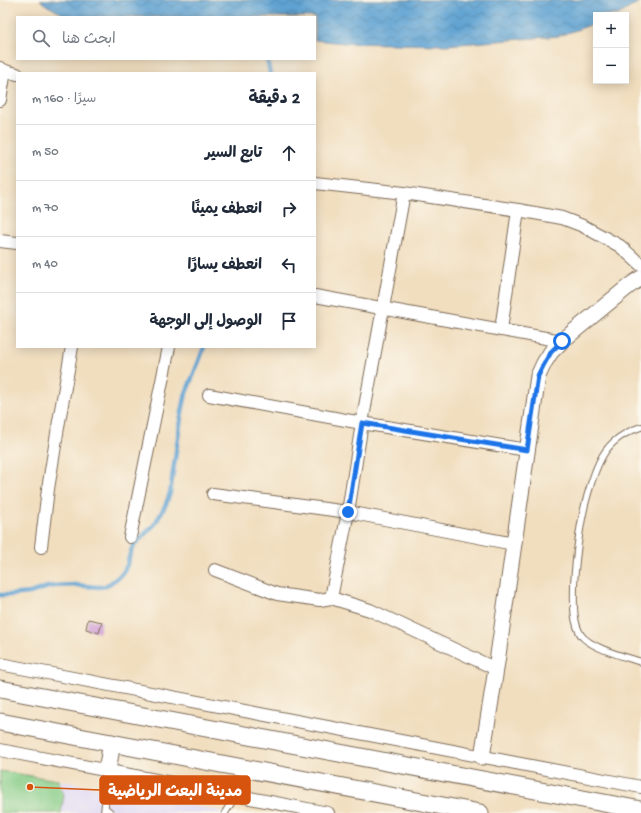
<!DOCTYPE html>
<html lang="ar">
<meta charset="utf-8">
<style>
:root{--surface:#fff;--page:#f2f2f3;--text:#1f2937;--muted:#747a83;--line:#e0e1e3}
body{margin:0;font-family:"Gochi Hand","Playpen Sans Arabic",sans-serif;background:var(--page);color:var(--text);direction:rtl}
.controls{position:absolute;right:12px;top:12px;display:grid;overflow:hidden;border-radius:0px;box-shadow:0 2px 10px #0003}
.controls button{width:36px;height:36px;display:grid;place-items:center;padding:0;border:0;border-bottom:1px solid var(--line);background:var(--surface);color:var(--text);font:20px sans-serif}
.stop{position:absolute;width:12px;height:12px;margin:-9px;border:3px solid #1a73e8;border-radius:50%;background:#fff}
.stop.end{background:#1a73e8;border-color:#fff;box-shadow:0 1px 4px #0008}
.list{margin:0;padding:0;list-style:none}
h2{display:flex;justify-content:space-between;align-items:center;height:52px;margin:0;padding:0 16px;font-size:17px}
h2 small{font-size:13px;font-weight:400;color:var(--muted)}
.list li{display:grid;grid-template-columns:26px 1fr auto;gap:12px;align-items:center;box-sizing:border-box;height:56px;padding:0 16px;border-top:1px solid var(--line)}
.list b{display:block;font-size:15px;white-space:nowrap}
.list em{font-size:13px;font-style:normal;color:var(--muted)}
.icon{flex:none;width:22px;height:22px;fill:none;stroke:currentColor;stroke-width:2;stroke-linecap:round;stroke-linejoin:round}
.map{position:relative;flex:none;width:641px;height:813px;overflow:hidden;direction:ltr}
.search{position:absolute;background:var(--surface);box-shadow:0 2px 10px #0003;left:16px;top:16px;width:300px;height:44px;display:flex;align-items:center;gap:10px;box-sizing:border-box;padding:0 14px;border-radius:0px;color:var(--muted);font-size:15px}
.panel{position:absolute;background:var(--surface);box-shadow:0 2px 10px #0003;left:16px;top:72px;width:300px;height:276px;border-radius:0px;direction:rtl}
.map>svg:first-child{display:block}
</style>
<div class="map">
<svg width="641" height="813" viewBox="0 0 641 813">
<defs>
<pattern id="water-waves" width="16" height="10" patternUnits="userSpaceOnUse"><rect width="16" height="10" fill="#5ea2d2"/><path d="M0 5q4-4 8 0t8 0" fill="none" stroke="#4f84aa"/></pattern>
</defs>
<rect width="100%" height="100%" fill="#fbf7ec"/>
<filter id="ink" filterUnits="userSpaceOnUse"><feTurbulence type="fractalNoise" baseFrequency=".025" numOctaves="2"/><feDisplacementMap in="SourceGraphic" scale="8" xChannelSelector="R" yChannelSelector="G"/><feConvolveMatrix kernelMatrix="1 2 1 2 8 2 1 2 1" color-interpolation-filters="sRGB"/></filter>
<filter id="wash" filterUnits="userSpaceOnUse"><feTurbulence type="fractalNoise" baseFrequency=".012" numOctaves="4" result="noise"/><feDisplacementMap in="SourceGraphic" scale="16" xChannelSelector="R" yChannelSelector="G"/><feGaussianBlur stdDeviation="0.9" result="paint"/><feColorMatrix in="noise" values="0 0 0 0 0 0 0 0 0 0 0 0 0 0 0 0 0 1.4 0 .05"/><feComposite in="paint" operator="in"/></filter>
<g filter="url(#wash)">
<rect width="100%" height="100%" fill="#f1debf"/>
<polygon fill="#dcd6f6" points="58,780 230,813 61,813 64,795"/>
<polygon fill="#86cc87" stroke="#607b52" points="0,771 58,780 64,795 61,813 0,813"/>
<polygon fill="url(#water-waves)" stroke="#4c6678" points="40,0 641,0 641,1 618,15 596,15 596,23 559,36 447,45 344,43 315,40 315,17 68,17 46,5"/>
<g fill="none" stroke-linecap="round" stroke-linejoin="round">
<g stroke="#5ea2d2" stroke-width="4.5">
<polyline points="267,59 270,73"/>
<polyline points="0,595 10,595 30,593 48,587 54,586 75,585 98,587 106,586 116,579 123,573 127,565 130,554 133,546 155,524 166,504 170,493 181,417 186,393 199,361 204,347"/>
</g>
</g>
<g id="blocks">
<polygon fill="#cc93d0" points="88,619 102,622 99,633 86,629"/>
</g>
</g>
<g filter="url(#ink)">
<use href="#blocks" fill-opacity="0" stroke="#7b6956" stroke-width="1"/>
<g fill="none" stroke-linecap="round" stroke-linejoin="round">
<g stroke="#7b6956" stroke-width="8">
<g id="service">
<path d="M641 427C625 432 612 440 603 455 595 468 591 483 587 497 579 526 576 555 574 584 574 600 572 621 581 635 590 648 626 657 641 662"/>
<polyline points="105,808 111,813"/>
<polyline points="104,813 106,795 107,772"/>
<polyline points="225,813 231,803 239,796"/>
</g>
</g>
<g stroke="#7b6956" stroke-width="14">
<g id="minor">
<polyline points="0,68 5,71 17,74"/>
<polyline points="0,100 5,71"/>
<polyline points="315,183 404,193 518,210 562,218 583,226 620,246 641,265"/>
<polyline points="0,241 17,243"/>
<polyline points="315,296 562,341"/>
<polyline points="501,330 518,210"/>
<polyline points="209,395 362,423 527,450"/>
<polyline points="213,494 348,512 514,544"/>
<polyline points="130,537 169,347"/>
<polyline points="41,547 48,489 58,427 72,347"/>
<polyline points="215,570 277,594 320,600 331,598 370,610 496,669"/>
<polyline points="331,598 348,512 362,423 404,193"/>
<polyline points="0,664 641,787"/>
<polyline points="0,750 328,813"/>
</g>
</g>
<g stroke="#7b6956" stroke-width="17">
<polyline id="tertiary" points="482,757 496,669 538,376 544,363 551,352 562,341 629,286 641,278"/>
</g>
<g stroke="#7b6956" stroke-width="19">
<g id="secondary">
<polyline points="0,689 641,810"/>
<polyline points="0,722 480,813"/>
<polyline points="107,770 112,743"/>
</g>
</g>
<use href="#service" stroke="#fff" stroke-width="6"/>
<use href="#minor" stroke="#fff" stroke-width="12"/>
<use href="#tertiary" stroke="#fff" stroke-width="15"/>
<use href="#secondary" stroke="#fff" stroke-width="17"/>
</g>
</g>
<g fill="none" stroke-linecap="round" stroke-linejoin="round" filter="url(#ink)">
<polyline stroke="#1a73e8" stroke-width="5" points="348,512 362,423 527,450 538,376 544,364 551,352 562,341"/>
</g>
<path fill="none" stroke="#d7540e" stroke-width="1.5" d="M30 787L100 790"/>
<circle fill="#d7540e" stroke="#fbf7ec" stroke-width="1.5" cx="30" cy="787" r="4"/>
<rect fill="#d7540e" stroke="#d7540e" stroke-width="1.5" x="100" y="776" width="150" height="28" rx="4"/>
<g font-size="16" text-anchor="middle" font-weight="bold" fill="#fff">
<text x="175" y="796">مدينة البعث الرياضية</text>
</g>
</svg>
<div class="controls">
<button>+</button>
<button>−</button>
</div>
<div class="stop" style="left:562px;top:341px"></div>
<div class="stop end" style="left:348px;top:512px"></div>
<div class="search"><svg class="icon" aria-label="search" viewBox="0 0 24 24"><circle cx="10" cy="10" r="6"/><path d="M15 15l6 6"/></svg>ابحث هنا</div>
<section class="panel">
<h2>2 دقيقة<small>سيرًا · 160 m</small></h2>
<ul class="list">
<li><svg class="icon" aria-label="ahead" viewBox="0 0 24 24"><path d="M12 20V5M6 11l6-6 6 6"/></svg><div><b>تابع السير</b></div><em>50 m</em></li>
<li><svg class="icon" aria-label="right" viewBox="0 0 24 24"><path d="M7 20v-9h11M14 6l5 5-5 5"/></svg><div><b>انعطف يمينًا</b></div><em>70 m</em></li>
<li><svg class="icon" aria-label="left" viewBox="0 0 24 24"><path d="M17 20v-9H6M10 6l-5 5 5 5"/></svg><div><b>انعطف يسارًا</b></div><em>40 m</em></li>
<li><svg class="icon" aria-label="arrive" viewBox="0 0 24 24"><path d="M6 21V4h12l-3 4 3 4H6"/></svg><div><b>الوصول إلى الوجهة</b></div></li>
</ul>
</section>
</div>
